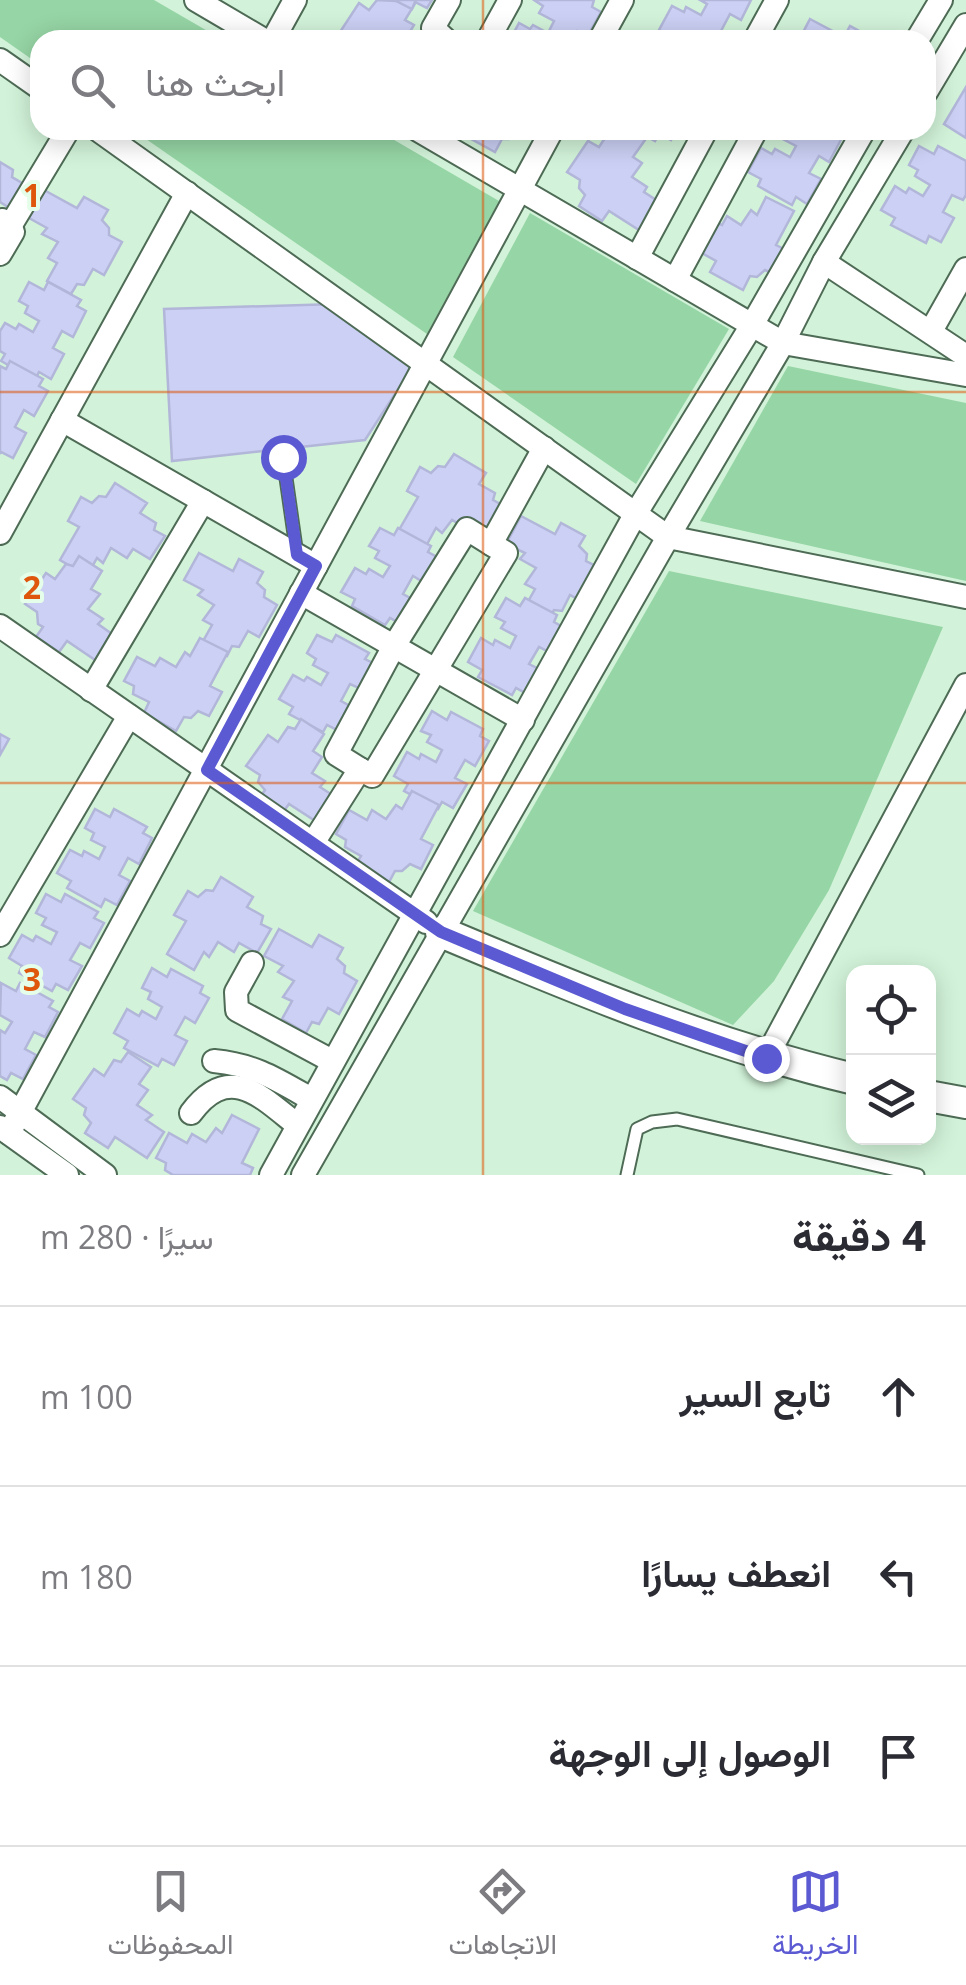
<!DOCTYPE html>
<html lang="ar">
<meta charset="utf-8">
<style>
:root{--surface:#fff;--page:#f7f7f7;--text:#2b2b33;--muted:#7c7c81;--line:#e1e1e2;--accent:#5c5ad2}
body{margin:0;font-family:"Open Sans",Vazirmatn,sans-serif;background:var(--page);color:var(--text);direction:rtl}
.controls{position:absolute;right:30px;bottom:30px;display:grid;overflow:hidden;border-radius:20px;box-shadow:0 5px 25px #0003}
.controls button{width:90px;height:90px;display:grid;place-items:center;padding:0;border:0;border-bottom:2px solid var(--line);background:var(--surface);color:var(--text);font:50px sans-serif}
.stop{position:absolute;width:30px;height:30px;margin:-22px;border:8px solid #5c5ad2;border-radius:50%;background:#fff}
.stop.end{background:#5c5ad2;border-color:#fff;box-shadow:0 2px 10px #0008}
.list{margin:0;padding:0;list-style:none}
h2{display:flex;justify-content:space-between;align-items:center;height:130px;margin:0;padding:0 40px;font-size:42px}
h2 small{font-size:32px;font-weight:400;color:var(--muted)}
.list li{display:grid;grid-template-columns:65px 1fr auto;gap:30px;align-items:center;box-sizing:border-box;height:180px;padding:0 40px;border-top:2px solid var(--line)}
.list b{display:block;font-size:38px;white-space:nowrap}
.list em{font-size:32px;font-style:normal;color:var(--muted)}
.icon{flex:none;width:55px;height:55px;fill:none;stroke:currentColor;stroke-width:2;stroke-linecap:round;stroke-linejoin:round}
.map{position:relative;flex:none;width:966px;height:1175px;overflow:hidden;direction:ltr}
.search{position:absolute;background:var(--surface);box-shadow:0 5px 25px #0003;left:30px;right:30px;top:30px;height:110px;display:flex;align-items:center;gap:25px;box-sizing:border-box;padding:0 35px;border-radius:30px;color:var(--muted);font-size:38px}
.sheet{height:670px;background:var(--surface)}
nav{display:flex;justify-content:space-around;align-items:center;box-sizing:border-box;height:140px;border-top:2px solid var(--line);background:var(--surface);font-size:28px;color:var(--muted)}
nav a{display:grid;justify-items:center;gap:5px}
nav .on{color:var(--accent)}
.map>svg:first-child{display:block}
</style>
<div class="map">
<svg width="966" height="1175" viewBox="0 0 966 1175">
<rect width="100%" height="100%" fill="#d2f3d9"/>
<g fill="#96d5a5">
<polygon points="0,0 154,0 223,40 40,40 40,65 0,37"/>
<polygon points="133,130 377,130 499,201 427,334"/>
<polygon points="530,213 729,329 636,484 453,357"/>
<polygon points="788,366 966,403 966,581 700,521"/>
<polygon points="669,571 943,627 829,890 774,981 733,1025 473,911"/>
</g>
<g fill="#cbd0f4" stroke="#b2b6d9" stroke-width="2.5">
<polygon points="377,0 416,2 405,20 414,25 405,40 346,40 338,35 359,3 369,10"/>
<polygon points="394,0 432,0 427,8 415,2 412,9"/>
<polygon points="594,0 592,7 601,12 587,37 577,31 572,40 510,40 519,23 530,29 533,25 548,33 554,21 539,13 543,6 534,0"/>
<polygon points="700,0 751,0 741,20 730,14 721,31 732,38 731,40 672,40 673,37 659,30 672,6 684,12 686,7 701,15 707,4"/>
<polygon points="810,19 844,37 850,26 874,39 799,40"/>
<polygon points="966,87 966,138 944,124"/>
<polygon points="464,130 531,130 528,137 517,132 509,139 502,139 495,152 462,134"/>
<polygon points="619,130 630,130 645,140 633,157 642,163 632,177 647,187 644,192 661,203 642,232 609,211 602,221 579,206 585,195 579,188 580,180 567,172 588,141 599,147 609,132 616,134"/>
<polygon points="635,130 676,130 671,140 659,134 655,141"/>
<polygon points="783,130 834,130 843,136 829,162 819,156 809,173 821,179 807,204 796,197 792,205 758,186 761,179 748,172 761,148 772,154 775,149 790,157 796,146 781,138"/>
<polygon points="919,146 934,154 938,146 966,161 966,195 963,200 952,195 943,212 954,218 941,242 929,236 926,243 891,225 895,218 881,210 895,186 906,193 909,188 923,196 930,185 915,176 918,170 909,165"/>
<polygon points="0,162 13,170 12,177 22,183 8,207 0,202"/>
<polygon points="44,190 77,208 84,197 108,210 102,220 109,228 109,235 122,242 104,275 93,269 84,285 77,284 71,294 47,281 57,263 48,258 58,242 42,234 47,228 29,218"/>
<polygon points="766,197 794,211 776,245 788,251 776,275 765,270 757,277 750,276 743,290 710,272 716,261 700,252 711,221 722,225 727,216 741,225 751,210 757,215"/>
<polygon points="29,282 44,290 48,282 81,300 77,306 86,311 73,337 62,331 53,348 64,354 51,379 39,372 35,380 1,361 5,354 0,351 0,331 5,323 16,329 19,324 33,332 39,321 25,313 28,306 19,301"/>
<polygon points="336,304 412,368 365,440 172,461 164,309"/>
<polygon points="10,361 43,379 39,386 48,391 34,416 24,410 15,427 26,433 13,458 1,452 0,454 0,366 6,369"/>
<polygon points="454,454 486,473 479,484 495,493 493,500 504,506 490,530 472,519 466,528 452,520 442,533 436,528 426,546 399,530 418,497 407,491 420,467 431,473 438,466 445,467"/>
<polygon points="115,483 147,503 140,513 156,523 154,530 165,536 150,559 133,549 127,558 111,548 103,563 97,558 87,576 60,560 79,527 68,521 81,497 92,503 99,496 106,497"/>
<polygon points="521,516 555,534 561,523 585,536 579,546 587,554 586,561 600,568 581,601 570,595 562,611 554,610 548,620 525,607 535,589 525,584 536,568 520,559 525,553 506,544"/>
<polygon points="380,528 394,535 398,528 431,546 428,552 437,557 423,582 413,576 403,594 414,600 401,624 390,618 385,625 352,606 355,599 341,592 355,568 366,574 369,569 383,577 390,566 375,558 379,551 369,546"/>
<polygon points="199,553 233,571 239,559 263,572 257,583 265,590 264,597 277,605 259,637 248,631 239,647 232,646 227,656 202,643 212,625 203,620 214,605 198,595 203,590 184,580"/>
<polygon points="79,556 102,571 91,589 100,594 88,609 103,619 98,624 115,636 98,662 67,641 59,652 36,637 43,627 38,624 37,612 25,604 46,573 55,579 66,564 73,566"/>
<polygon points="506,598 520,606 525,598 557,615 554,622 563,627 549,652 539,647 529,664 541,670 527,694 516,688 512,695 478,677 482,670 468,662 481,638 493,645 495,640 510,648 516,636 501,628 505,622 495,617"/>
<polygon points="317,635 332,642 336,635 369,653 365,659 375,664 361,689 350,684 341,701 352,707 339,731 327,725 323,732 289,714 293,707 279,699 293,675 304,681 307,677 321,685 328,673 313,665 316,659 307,653"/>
<polygon points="200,638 228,652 210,686 222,692 209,716 198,711 191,718 184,717 176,731 144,713 149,702 133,694 134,686 124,681 137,657 155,666 160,658 176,667 185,652 190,656"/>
<polygon points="432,711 447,720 451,712 483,729 480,736 489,741 475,766 465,760 455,778 467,784 453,808 442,802 438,809 404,791 408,784 394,776 407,752 419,759 421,754 436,762 442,750 427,742 431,735 421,731"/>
<polygon points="301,719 324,734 313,751 322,757 312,773 325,781 320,787 337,798 320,824 289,804 281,815 258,800 265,790 258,782 260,775 246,766 268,735 278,742 288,727 295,729"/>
<polygon points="0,734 9,739 0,755"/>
<polygon points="412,791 439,805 421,839 433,845 421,869 410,864 402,871 395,871 388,884 355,866 361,856 345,847 346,840 336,834 349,810 367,820 372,810 386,819 396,805 402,809"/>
<polygon points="95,809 110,817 114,809 147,827 143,833 152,838 139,864 128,858 119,875 130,881 117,905 105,899 101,907 67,888 71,881 57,873 70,850 82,856 84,851 99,859 105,847 91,840 94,833 85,828"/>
<polygon points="221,877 253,897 247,907 263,916 261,924 271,929 257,953 239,943 234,952 218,942 209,957 204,952 194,970 167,954 186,921 174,915 188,891 198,897 206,890 213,891"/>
<polygon points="46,894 61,902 65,894 98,912 94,918 104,923 90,948 80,943 70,960 82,966 68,990 56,984 52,991 19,973 22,966 9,958 22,935 33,941 36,936 51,944 57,932 42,925 46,918 36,913"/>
<polygon points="279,929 312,947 319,935 343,948 337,959 345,966 344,973 357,981 339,1014 328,1008 319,1024 312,1022 306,1033 282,1019 292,1001 283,997 294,981 278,972 283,966 264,956"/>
<polygon points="152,968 167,977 171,969 203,986 200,993 209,998 195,1023 185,1017 175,1035 187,1041 174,1065 162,1059 158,1066 124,1048 128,1041 114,1033 127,1009 139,1016 142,1011 156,1019 162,1007 148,999 151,992 142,988"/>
<polygon points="1,983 16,991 20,983 53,1001 49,1007 58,1012 45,1037 34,1032 25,1049 36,1055 23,1079 11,1073 7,1080 0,1076 0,1030 5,1033 12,1022 0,1015"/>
<polygon points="128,1052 151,1067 139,1084 148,1090 137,1105 152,1115 146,1120 164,1132 147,1158 115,1137 108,1148 85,1133 91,1123 84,1115 86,1108 73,1099 94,1069 104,1076 114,1060 121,1062"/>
<polygon points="232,1115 259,1129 242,1163 253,1168 250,1175 173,1175 165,1170 166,1163 156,1158 169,1133 187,1143 192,1134 206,1142 216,1128 222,1133"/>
</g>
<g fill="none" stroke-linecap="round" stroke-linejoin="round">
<g stroke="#4e6b55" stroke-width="15">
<g id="lane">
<polyline points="283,457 297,555"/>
<polyline points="627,1175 637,1129 652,1122 677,1119 918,1175"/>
</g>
</g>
<g stroke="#4e6b55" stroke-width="26">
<g id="street">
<polyline points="196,0 264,40"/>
<polyline points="273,40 295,0"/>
<polyline points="446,40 433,28 449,0"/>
<polyline points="488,40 510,0"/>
<polyline points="600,40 622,0"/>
<polyline points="755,40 777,0"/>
<polyline points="917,40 941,0"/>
<polyline points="0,60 40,88"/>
<polyline points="926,92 966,25"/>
<polyline points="98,130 668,537 966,597"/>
<polyline points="418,130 783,343 966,375"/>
<polyline points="9,228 68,130"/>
<polyline points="0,254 13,232 2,220"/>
<polyline points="637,258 706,130"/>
<polyline points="824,262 966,356"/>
<polyline points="675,280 756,130"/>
<polyline points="931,331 966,269"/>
<polyline points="62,420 316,566"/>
<polyline points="0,533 187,193"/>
<polyline points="301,593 523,720"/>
<polyline points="0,626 426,922"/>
<polyline points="91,690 203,501"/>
<polyline points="360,769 336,754 394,646 467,529 491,544"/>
<polyline points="313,843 360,769 372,776 506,553 491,544 544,448"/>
<polyline points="0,935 129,716"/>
<polyline points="252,963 236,992 237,1010 332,1061"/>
<polyline points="766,1058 966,685"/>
<path d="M214 1061C255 1065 276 1079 311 1099"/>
<polyline points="0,1097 105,1175"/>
<path d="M191 1113C229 1062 261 1096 297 1125"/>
<polyline points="0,1127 67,1175"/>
<polyline points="9,1133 552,130"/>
<polyline points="271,1175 636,513 752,325 864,130"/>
<polyline points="303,1175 668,537 783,343 824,262 903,130"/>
</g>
</g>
<g stroke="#4e6b55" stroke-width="34">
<g id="secondary">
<path d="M441 932C579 990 708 1044 854 1079"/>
<polyline points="928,1096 966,1103"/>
</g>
</g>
<use href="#lane" stroke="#fff" stroke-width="11"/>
<use href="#street" stroke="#fff" stroke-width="22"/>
<use href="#secondary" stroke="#fff" stroke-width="30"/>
</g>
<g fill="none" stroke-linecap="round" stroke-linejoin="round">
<polyline stroke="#5c5ad2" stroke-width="12" points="283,457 297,555 316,566 207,770 441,932 625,1009 766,1058"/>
</g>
<path fill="none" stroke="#de570d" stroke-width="2.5" stroke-opacity="0.55" d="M483 0V40M483 130V1175M0 392H966M0 783H966"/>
<g font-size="32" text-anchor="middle" font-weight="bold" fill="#de570d" stroke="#e4fee9" stroke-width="8" stroke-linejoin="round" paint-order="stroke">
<text x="32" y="207">1</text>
<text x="32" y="599">2</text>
<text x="32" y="991">3</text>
</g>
</svg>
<div class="controls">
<button><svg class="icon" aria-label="locate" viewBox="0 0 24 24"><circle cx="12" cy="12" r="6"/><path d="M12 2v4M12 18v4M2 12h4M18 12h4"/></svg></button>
<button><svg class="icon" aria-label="layers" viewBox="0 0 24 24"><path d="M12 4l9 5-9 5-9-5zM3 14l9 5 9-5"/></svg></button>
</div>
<div class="stop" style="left:283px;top:457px"></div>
<div class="stop end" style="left:766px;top:1058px"></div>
<div class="search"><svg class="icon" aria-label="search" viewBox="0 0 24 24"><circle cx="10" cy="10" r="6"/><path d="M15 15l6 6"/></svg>ابحث هنا</div>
</div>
<section class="sheet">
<h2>4 دقيقة<small>سيرًا · 280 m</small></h2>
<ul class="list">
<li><svg class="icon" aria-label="ahead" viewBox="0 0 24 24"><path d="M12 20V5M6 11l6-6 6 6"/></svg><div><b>تابع السير</b></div><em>100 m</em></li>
<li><svg class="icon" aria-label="left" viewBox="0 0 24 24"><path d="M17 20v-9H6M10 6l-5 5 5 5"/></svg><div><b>انعطف يسارًا</b></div><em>180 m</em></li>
<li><svg class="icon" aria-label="arrive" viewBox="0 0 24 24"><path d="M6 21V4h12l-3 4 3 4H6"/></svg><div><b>الوصول إلى الوجهة</b></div></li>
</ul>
</section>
<nav>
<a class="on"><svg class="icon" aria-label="map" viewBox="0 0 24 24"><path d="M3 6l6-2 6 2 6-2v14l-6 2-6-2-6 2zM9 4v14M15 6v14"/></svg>الخريطة</a>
<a><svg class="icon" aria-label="directions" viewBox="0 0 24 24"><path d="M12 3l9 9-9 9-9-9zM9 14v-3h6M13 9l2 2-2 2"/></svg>الاتجاهات</a>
<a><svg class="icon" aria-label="saved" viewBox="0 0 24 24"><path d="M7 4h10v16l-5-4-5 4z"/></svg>المحفوظات</a>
</nav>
